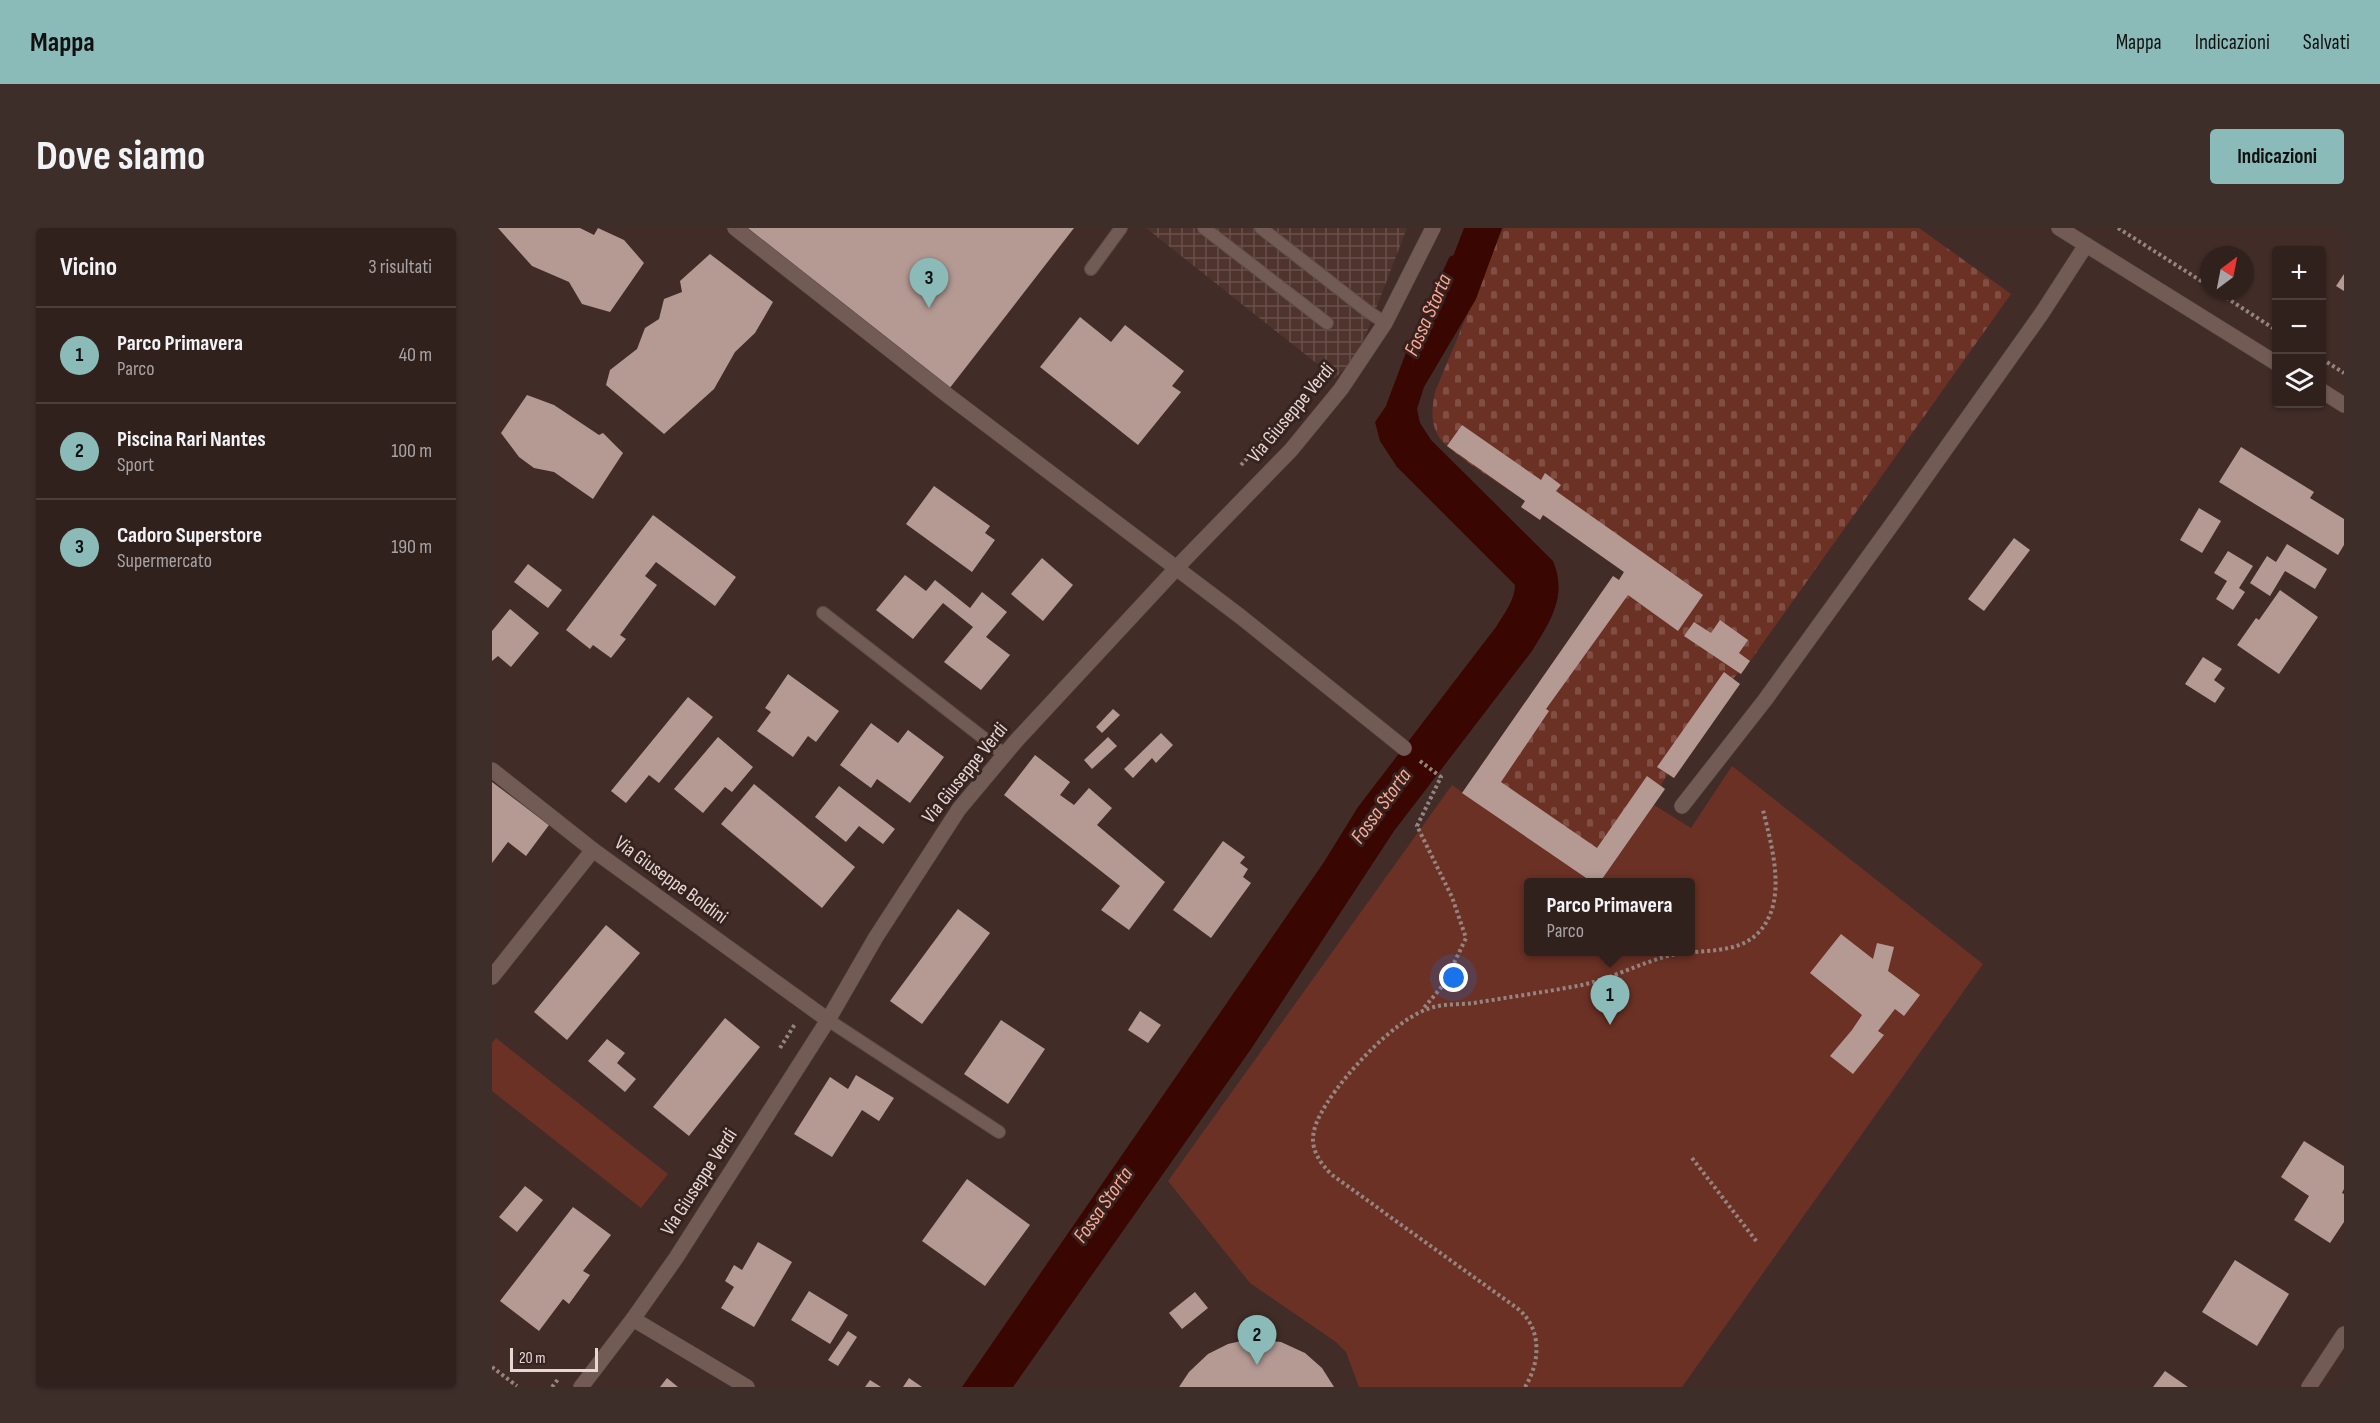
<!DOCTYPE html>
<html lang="it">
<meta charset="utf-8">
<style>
:root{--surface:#31211d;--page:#3d2e2a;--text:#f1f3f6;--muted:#a8a3a4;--line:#4c3e3b;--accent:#8bbbb9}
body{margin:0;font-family:"Sofia Sans Condensed",sans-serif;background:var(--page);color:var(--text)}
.controls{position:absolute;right:18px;top:18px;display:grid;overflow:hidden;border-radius:6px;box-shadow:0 2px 4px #0004}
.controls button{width:54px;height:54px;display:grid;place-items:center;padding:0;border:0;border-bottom:2px solid var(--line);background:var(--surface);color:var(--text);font:30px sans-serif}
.compass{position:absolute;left:1708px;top:18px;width:54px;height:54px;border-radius:50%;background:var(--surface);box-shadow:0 2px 4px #0004;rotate:32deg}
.scale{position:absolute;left:18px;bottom:15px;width:88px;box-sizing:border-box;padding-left:6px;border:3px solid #e5d7d4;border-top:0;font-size:16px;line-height:21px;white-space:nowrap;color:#e5d7d4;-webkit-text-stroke:4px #36221e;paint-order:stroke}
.you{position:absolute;left:962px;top:750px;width:21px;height:21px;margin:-15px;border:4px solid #fff;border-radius:50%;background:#1a73e8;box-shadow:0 0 0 9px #1a73e833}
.badge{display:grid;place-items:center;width:39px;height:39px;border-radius:50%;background:var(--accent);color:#111;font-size:20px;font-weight:700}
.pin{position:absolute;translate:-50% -50px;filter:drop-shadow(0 2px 3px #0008)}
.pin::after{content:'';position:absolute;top:32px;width:21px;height:18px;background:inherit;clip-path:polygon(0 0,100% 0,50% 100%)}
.popup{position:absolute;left:1032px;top:650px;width:171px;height:78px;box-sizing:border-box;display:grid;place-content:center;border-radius:6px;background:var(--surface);filter:drop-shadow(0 2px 4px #0005);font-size:20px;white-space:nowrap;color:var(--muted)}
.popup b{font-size:22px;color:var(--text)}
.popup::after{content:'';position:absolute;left:50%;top:100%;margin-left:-12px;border:12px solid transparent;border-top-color:var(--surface)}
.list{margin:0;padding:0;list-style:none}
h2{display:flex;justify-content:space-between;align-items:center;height:78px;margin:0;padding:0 24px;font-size:26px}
h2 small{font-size:20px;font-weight:400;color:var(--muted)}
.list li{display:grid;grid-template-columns:39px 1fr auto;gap:18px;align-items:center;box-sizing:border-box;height:96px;padding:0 24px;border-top:2px solid var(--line)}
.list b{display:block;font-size:22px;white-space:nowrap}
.list p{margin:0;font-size:20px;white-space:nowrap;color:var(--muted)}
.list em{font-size:20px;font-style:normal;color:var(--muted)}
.icon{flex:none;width:33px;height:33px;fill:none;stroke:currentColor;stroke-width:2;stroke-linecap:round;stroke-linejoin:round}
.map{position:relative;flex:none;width:1852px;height:1159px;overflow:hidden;border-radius:6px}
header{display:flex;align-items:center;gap:36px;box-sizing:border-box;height:84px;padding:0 30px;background:var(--accent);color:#111}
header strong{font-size:28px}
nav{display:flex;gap:33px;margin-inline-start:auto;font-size:21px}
.intro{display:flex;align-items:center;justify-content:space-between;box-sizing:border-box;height:144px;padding:0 36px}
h1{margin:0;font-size:42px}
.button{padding:15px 27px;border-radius:6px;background:var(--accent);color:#111;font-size:21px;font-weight:700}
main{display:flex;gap:36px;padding:0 36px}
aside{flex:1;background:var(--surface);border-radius:6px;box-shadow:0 2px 4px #0004}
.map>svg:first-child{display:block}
</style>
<header>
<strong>Mappa</strong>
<nav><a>Mappa</a><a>Indicazioni</a><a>Salvati</a></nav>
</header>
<div class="intro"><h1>Dove siamo</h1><a class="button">Indicazioni</a></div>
<main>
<aside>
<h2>Vicino<small>3 risultati</small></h2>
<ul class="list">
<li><span class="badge">1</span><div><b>Parco Primavera</b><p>Parco</p></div><em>40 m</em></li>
<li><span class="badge">2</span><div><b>Piscina Rari Nantes</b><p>Sport</p></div><em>100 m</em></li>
<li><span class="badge">3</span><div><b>Cadoro Superstore</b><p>Supermercato</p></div><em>190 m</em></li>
</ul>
</aside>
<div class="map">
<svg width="1852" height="1159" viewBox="0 0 1852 1159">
<defs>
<pattern id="industrial-grid" width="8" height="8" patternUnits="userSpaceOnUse" patternTransform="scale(1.5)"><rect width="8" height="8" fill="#4f332d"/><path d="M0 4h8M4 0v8" fill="none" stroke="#68504b"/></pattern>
<pattern id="cemetery-stones" width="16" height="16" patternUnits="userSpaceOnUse" patternTransform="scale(1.5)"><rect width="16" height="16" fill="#6c3125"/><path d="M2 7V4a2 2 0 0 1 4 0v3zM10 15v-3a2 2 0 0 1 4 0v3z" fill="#814e44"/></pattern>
</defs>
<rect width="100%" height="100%" fill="#412c27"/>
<polygon fill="url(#industrial-grid)" points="654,0 915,0 873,109 858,136 843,150"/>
<path fill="url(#cemetery-stones)" d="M1011 0H1427L1519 66 1249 446 1246 445 1241 451 1248 456 1182 550 1176 546 1169 557 1173 561 1108 654H1100L970 565 1121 348 1127 352 1132 344 1054 289 1051 287 1048 292 1029 279 1033 273C1015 260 956 224 947 209 938 194 940 180 943 164Z"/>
<g fill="#6c3125">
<polygon points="1240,538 1491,736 1190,1159 867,1159 854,1124 844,1114 758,1055 676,953 960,557 1100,654 1037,654 1037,724 1199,724 1199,654 1108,654 1162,577 1199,600"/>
<polygon points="4,810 176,946 149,980 0,863 0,815"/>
</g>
<path fill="#3a0601" d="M972 0H1010L984 71 932 159 925 181 928 195 939 212 1061 333C1076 368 1058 394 1040 423L902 603 759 821 521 1159H470L832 634 866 579 1004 399C1012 386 1023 372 1023 357L905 239 888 213 883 194 904 164 922 130Z"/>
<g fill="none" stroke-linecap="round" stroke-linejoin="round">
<polyline stroke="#3a0601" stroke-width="9" points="899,177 922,116 961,32"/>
</g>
<g fill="#b59a94">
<polygon points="6,0 88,0 102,7 106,0 132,12 152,35 118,84 90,76 77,54 40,38"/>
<polygon points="253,0 582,0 457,161"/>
<polygon points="218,26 281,74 263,105 243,124 222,161 172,206 114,157 118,142 145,121 153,100 167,91 172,71 190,64 188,53"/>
<polygon points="1852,46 1852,63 1844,58"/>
<polygon points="588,89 619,114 633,97 692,143 680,158 689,164 646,217 548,139"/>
<polygon points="35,167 62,177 107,207 111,205 131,225 101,271 62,244 42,240 27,229 9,205"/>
<polygon points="970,197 1049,252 1053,245 1069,257 1064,263 1211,367 1186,403 1136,367 1054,481 1057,483 1009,554 1105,620 1155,548 1173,561 1108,654 1100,654 970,565 1121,348 1127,352 1132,344 1054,289 1051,287 1048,292 1029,279 1033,273 955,218"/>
<polygon points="1749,219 1822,264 1818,270 1852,291 1852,317 1846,327 1727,254"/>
<polygon points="442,258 498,298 493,305 503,312 480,344 414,296"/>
<polygon points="1707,280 1729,293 1710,325 1688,312"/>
<polygon points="161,287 244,349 223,378 164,334 153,348 165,357 128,407 134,411 119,430 101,417 98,421 74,402"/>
<polygon points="1522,310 1538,322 1492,383 1476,371"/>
<polygon points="1795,316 1835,341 1823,361 1793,343 1778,368 1758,355 1775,328 1784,334"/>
<polygon points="1736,323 1761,338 1747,360 1753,364 1741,382 1724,371 1735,353 1722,345"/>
<polygon points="550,330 581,357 551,393 519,366"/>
<polygon points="36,336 70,362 56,380 22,354"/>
<polygon points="413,347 434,363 443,352 478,380 490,364 515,384 494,409 518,427 489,462 452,434 481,399 451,375 421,411 384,382"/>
<polygon points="1788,362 1826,389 1787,446 1745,417 1764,390 1767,392"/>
<polygon points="18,381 47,405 19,439 6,428 0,433 0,403"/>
<polygon points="1228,392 1256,412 1247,425 1258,433 1249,446 1192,408 1202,394 1219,405"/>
<polygon points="1711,429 1730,441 1722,452 1733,460 1723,475 1693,456"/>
<polygon points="1232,444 1248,456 1182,550 1165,539"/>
<polygon points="296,446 347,483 324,514 316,508 301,529 265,503 279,484 273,480"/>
<polygon points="196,469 221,489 167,555 157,547 134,575 119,563"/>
<polygon points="621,481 628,487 610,505 604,499"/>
<polygon points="379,495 406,515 416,502 452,529 418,575 385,551 379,560 348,537"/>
<polygon points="669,505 681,517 664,535 660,530 641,550 632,541"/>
<polygon points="226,509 261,539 240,564 233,559 211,585 182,561"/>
<polygon points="616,509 625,518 600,541 592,532"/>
<polygon points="543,527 578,554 568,567 582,577 597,560 620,580 605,597 673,654 637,702 609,682 628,658 512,567"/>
<polygon points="0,554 57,597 34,628 16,614 0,635"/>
<polygon points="262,556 363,639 330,680 229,596"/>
<polygon points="347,558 403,601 391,616 367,598 354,614 323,589"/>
<polygon points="731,613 753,629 748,635 756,641 751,649 759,655 719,710 681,682"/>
<polygon points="466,681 498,705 430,796 398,773"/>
<polygon points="114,697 148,725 75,812 42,784"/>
<polygon points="1349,706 1381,731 1385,715 1402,719 1396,743 1428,767 1412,788 1403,781 1386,803 1392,807 1361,846 1338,828 1360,802 1370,787 1318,745"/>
<polygon points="648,783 669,797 656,815 636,802"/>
<polygon points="233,790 268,819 197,908 161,879"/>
<polygon points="509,792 553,821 516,876 472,846"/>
<polygon points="115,811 133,825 125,835 144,851 133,864 96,833"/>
<polygon points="364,847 402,870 387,893 370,882 340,929 302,906 338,849 356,861"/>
<polygon points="1812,913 1852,938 1852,961 1850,965 1852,966 1852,994 1838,1015 1802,992 1817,968 1789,949"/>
<polygon points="475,951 538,997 493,1058 430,1013"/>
<polygon points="33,958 51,972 25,1004 7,989"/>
<polygon points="81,979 119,1007 91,1043 98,1047 77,1076 71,1071 47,1103 8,1073"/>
<polygon points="266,1014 300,1034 262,1099 229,1080 242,1059 233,1053 242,1037 250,1042"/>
<polygon points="1743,1032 1797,1066 1765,1118 1710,1084"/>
<polygon points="317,1063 356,1087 338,1116 299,1092"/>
<polygon points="703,1064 716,1080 690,1101 677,1085"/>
<polygon points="356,1103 365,1109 346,1138 336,1132"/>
<polygon points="758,1111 789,1114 813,1125 830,1140 842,1159 687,1159 697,1144 716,1126 736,1116"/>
<polygon points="1673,1143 1696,1159 1661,1159"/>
<polygon points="175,1150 186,1159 168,1159"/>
<polygon points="417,1150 430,1159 411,1159"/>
<polygon points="378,1152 389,1159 373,1159"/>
</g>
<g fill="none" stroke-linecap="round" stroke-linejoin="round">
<g stroke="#5c4b47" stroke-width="14">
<g id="service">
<polyline points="712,0 835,95"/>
<polyline points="769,0 874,82 893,95"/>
<polyline points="599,41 629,0"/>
<polyline points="331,385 512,526"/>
<polyline points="336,792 507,904"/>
</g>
</g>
<g stroke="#5c4b47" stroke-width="16">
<polyline id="pedestrian" points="243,0 454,166 749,389 912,520"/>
</g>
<g stroke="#5c4b47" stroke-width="16">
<g id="minor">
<polyline points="0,542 101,622 336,792"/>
<polyline points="1190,578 1273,472 1406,288 1550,85 1594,17"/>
<polyline points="0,749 101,622"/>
<polyline points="141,1091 255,1159"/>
<polyline points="1817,1159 1852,1106"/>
</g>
</g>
<g stroke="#5c4b47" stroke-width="16">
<g id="tertiary">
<polyline points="1567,0 1784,135"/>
<polyline points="1830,163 1852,177"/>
<polyline points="89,1159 141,1091 184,1030 336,792 384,709 467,581 524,513 692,332 799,222 849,161 893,95 941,0"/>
</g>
</g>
<g stroke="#958480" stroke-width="4" stroke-dasharray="3 3" stroke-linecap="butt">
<polyline points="1626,0 1717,58"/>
<polyline points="1724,63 1784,102"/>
<polyline points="1830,131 1852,145"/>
<polyline points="749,237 795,187"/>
<polyline points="928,533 949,549 925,598 960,669 974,710 952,756 931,781"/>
<polyline points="288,820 303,796"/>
<polyline points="1200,930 1265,1014"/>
<polyline points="0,1139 25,1158"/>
<polyline points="60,1159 67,1150"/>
<path d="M1033 1159C1049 1133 1050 1100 1025 1080L840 947C814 921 817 904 835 875 854 845 900 795 933 782 949 775 966 777 982 775 1018 769 1054 764 1090 757 1121 750 1150 734 1180 727 1208 721 1246 727 1267 704 1296 673 1280 619 1271 582"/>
</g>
<use href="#service" stroke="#725a55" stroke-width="12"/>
<use href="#pedestrian" stroke="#725a55" stroke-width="15"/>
<use href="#minor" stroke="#725a55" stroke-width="15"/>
<use href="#tertiary" stroke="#725a55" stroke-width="15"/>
</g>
<g text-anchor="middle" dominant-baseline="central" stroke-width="6" stroke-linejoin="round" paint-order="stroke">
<g font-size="20" fill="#e5d7d4" stroke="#36221e">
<text transform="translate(799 185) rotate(-50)">Via Giuseppe Verdi</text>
<text transform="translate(473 545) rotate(-51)">Via Giuseppe Verdi</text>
<text transform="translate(179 652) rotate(36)">Via Giuseppe Boldini</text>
<text transform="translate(207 954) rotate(-57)">Via Giuseppe Verdi</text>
</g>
<g font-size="21" font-style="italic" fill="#fda794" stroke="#36221e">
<text transform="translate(936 87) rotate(-66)">Fossa Storta</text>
<text transform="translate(889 578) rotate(-54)">Fossa Storta</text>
<text transform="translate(611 977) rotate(-55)">Fossa Storta</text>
</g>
</g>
</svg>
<div class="controls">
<button>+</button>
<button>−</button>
<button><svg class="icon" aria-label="layers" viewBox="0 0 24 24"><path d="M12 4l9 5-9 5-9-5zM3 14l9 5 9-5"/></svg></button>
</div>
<svg class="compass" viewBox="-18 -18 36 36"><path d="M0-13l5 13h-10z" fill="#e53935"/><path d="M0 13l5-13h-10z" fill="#a8a3a4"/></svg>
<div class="scale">20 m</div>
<div class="you"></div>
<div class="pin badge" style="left:1118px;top:797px">1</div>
<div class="popup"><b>Parco Primavera</b>Parco</div>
<div class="pin badge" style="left:765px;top:1137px">2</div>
<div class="pin badge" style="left:437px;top:80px">3</div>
</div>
</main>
